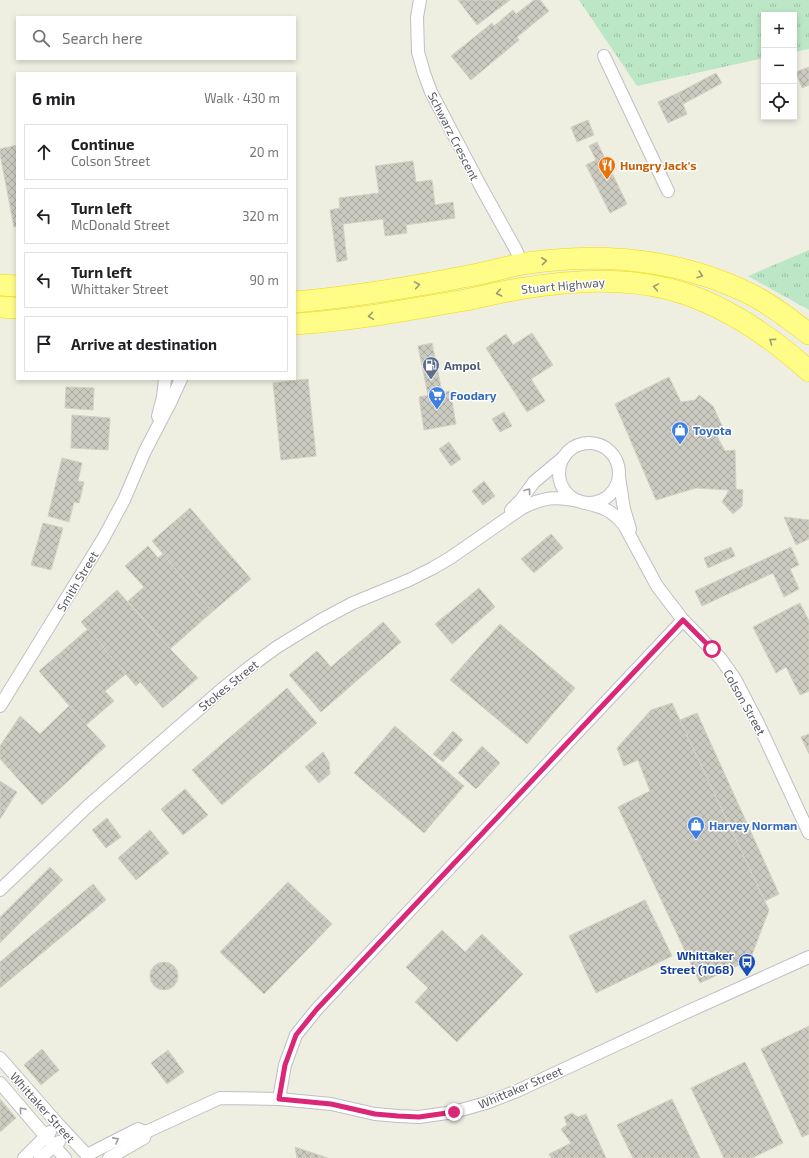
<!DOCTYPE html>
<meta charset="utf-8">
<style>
:root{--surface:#fff;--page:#f2f2f2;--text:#202124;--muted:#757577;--line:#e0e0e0}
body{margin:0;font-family:"Exo 2",sans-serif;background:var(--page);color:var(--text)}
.controls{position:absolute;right:12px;top:12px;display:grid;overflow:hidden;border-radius:0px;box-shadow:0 2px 6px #0003}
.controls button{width:36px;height:36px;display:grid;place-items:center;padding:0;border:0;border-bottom:1px solid var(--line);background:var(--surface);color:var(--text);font:20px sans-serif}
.stop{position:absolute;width:12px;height:12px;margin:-9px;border:3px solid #db2777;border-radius:50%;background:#fff}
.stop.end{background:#db2777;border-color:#fff;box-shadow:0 1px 4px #0008}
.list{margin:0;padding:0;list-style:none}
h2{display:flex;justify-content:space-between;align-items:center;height:52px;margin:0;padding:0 16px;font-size:17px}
h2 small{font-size:13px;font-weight:400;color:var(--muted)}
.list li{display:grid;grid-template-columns:26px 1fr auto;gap:12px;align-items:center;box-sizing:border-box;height:56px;margin:0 8px 8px;padding:0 8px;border:1px solid var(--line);border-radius:0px}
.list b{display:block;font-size:15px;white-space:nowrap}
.list p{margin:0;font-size:13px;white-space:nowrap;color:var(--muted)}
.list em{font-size:13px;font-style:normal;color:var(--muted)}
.icon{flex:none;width:22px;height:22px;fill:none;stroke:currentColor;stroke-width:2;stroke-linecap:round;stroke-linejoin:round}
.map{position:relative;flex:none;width:809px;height:1158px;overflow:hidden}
.search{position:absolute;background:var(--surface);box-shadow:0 2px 6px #0003;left:16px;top:16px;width:280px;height:44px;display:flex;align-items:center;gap:10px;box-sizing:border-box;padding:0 14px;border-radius:0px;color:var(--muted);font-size:15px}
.panel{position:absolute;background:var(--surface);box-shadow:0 2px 6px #0003;left:16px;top:72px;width:280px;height:308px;border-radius:0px}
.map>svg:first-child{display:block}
</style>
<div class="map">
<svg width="809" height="1158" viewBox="0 0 809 1158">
<defs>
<pattern id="park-tufts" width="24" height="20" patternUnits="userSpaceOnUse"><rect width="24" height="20" fill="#bce7c6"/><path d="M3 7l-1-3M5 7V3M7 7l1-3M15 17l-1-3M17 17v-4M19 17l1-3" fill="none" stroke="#9cbea4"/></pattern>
<pattern id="building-cross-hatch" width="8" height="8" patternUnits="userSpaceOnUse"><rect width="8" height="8" fill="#cbcac0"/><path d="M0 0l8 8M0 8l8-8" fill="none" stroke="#a8a7a0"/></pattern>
</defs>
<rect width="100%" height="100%" fill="#eeeee1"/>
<g fill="url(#park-tufts)">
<polygon points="579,0 809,0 809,49 794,52 794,15 764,15 764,58 637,86"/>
<polygon points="809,250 809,310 748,276"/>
</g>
<g fill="url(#building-cross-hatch)" stroke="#d3d1bf">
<polygon points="458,0 510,0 477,25"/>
<polygon points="534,0 540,0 549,11 517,37 519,40 471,80 451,56 492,23 494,26 513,10 516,14"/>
<polygon points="809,67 809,85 802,88 796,72"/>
<polygon points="716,73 722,83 683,104 678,93"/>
<polygon points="678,93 687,114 668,123 658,102"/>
<polygon points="588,120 594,135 577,142 571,127"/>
<polygon points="597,142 627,204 610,213 586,165 596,160 589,146"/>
<polygon points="17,145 17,226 14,227 0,154 0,149"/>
<polygon points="413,161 416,182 432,180 435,205 453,202 455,218 406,225 407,233 385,236 383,219 343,224 347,260 337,262 330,210 340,208 339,198 379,193 375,166"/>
<polygon points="532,333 553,365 531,379 545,401 527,412 486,348 506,334 513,345"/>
<polygon points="432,343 442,392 428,395 418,346"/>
<polygon points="669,377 681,402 695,400 699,395 713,406 723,428 716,434 725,451 735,450 736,489 743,490 742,506 733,514 722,502 729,490 696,488 656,500 615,404"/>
<polygon points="308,379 316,456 281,460 273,383"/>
<polygon points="66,387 94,388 93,410 65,408"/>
<polygon points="450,391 456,424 424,430 419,397"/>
<polygon points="504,412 512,426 500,432 492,419"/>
<polygon points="72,415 110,418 108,450 71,448"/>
<polygon points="449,442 461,459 451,466 439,449"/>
<polygon points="62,458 82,463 78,481 84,482 79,503 74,502 69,522 48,516"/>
<polygon points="484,481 495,496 483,505 472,491"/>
<polygon points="190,508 251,579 212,612 152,541"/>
<polygon points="784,517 809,520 809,539 796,545"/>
<polygon points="43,523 63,528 51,570 31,565"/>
<polygon points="551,534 563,548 534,573 521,559"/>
<polygon points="148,546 158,558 163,554 212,612 170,649 128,601 144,587 125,566"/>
<polygon points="731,547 735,556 708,568 704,558"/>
<polygon points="791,547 799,565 790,569 799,589 784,597 773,573 702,606 695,591"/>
<polygon points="479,588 495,607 452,644 435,624"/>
<polygon points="117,590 170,649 198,678 163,708 140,682 136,686 81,622"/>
<polygon points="800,603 809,621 809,691 800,695 786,667 776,673 753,627"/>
<polygon points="383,622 401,642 321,712 289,675 317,651 331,667"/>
<polygon points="500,624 575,688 527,744 450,680"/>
<polygon points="88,629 126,674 105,691 114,701 86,725 39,671"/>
<polygon points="287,688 317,723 222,805 192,770"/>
<polygon points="672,703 769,910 750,960 700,983 618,807 650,791 638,760 624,766 617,748 651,710"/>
<polygon points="69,706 86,725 106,746 42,805 0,759 0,746 20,716 40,734"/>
<polygon points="697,713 779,894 765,901 680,720"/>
<polygon points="395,726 464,786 424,833 354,773"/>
<polygon points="453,731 463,740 443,762 433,754"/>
<polygon points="809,734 809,754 801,737"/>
<polygon points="482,746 500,763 476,789 458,773"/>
<polygon points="323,752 329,762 330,774 319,783 305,767"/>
<polygon points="0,781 17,792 0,819"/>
<polygon points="185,789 208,815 183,835 161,809"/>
<polygon points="107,818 121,837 106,848 92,830"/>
<polygon points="150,830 169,853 136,880 118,858"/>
<polygon points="50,867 63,880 0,943 0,917"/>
<polygon points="288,882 332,924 264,994 220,952"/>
<polygon points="93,884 106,900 0,988 0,962"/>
<polygon points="645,900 672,956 596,993 569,936"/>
<polygon points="442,930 465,952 482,934 523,974 457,1042 415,1002 428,988 406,967"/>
<circle cx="164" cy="976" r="14"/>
<polygon points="809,1026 809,1134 802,1137 761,1049"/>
<polygon points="42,1049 59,1070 41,1085 24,1065"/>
<polygon points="168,1050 184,1072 167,1084 151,1063"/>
<polygon points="745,1062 783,1143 752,1158 724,1158 691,1088"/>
<polygon points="0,1099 16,1118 0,1132"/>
<polygon points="672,1099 700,1158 633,1158 617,1125"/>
<polygon points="572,1113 578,1117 586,1114 606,1158 551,1158 549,1154 571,1143 561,1129 567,1125 564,1117"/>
<polygon points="295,1147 328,1158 297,1158"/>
</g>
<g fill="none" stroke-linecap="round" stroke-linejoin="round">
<g stroke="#bebfc6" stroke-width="14">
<g id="street">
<polyline points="420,0 417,17 418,52 424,73 431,92 481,187 516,250 522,264"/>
<polyline points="604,56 668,191"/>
<polyline points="158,416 163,397 165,379"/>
<circle cx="589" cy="473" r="30"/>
<polyline points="619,477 624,509 630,529"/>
<path d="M585 503C602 507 612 510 624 525L657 586 683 620 721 659 735 679 758 723 809 833"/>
<polyline points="511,510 521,500 534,482 564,457"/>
<polyline points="0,706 103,539 124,500 145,451 170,403 181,379"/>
<path d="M0 890 89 805 221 690 251 666 277 647 321 620 353 603 409 580 433 568 450 558 522 508C544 497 555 496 579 501"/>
<polyline points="0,1058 58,1124 87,1155 87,1158"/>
<polyline points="0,1083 54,1146 65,1158"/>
<polyline points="279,1099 285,1065 296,1035 317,1009 683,620"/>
<polyline points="87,1155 138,1129 146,1132 220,1098 279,1099 331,1104 375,1114 398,1116 419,1117 454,1112 486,1103 517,1091 678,1016 809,957"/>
<polyline points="24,1158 50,1132"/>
<polyline points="40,1158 59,1142"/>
<polyline points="109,1158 144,1138 146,1132"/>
</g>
</g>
<g stroke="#efdc00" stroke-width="22">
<g id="highway">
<polyline points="0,285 17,286"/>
<path d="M295 302C351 297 407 288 463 277 482 274 502 268 522 264 533 262 544 261 555 260 622 254 691 264 752 295 772 305 791 320 809 334"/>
<polyline points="0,307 17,308"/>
<path d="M295 324C350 321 405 310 460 301 482 297 503 291 525 288 573 280 622 277 669 289 723 303 769 335 809 371"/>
</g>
</g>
<use href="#street" stroke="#fff" stroke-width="12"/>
<use href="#highway" stroke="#fffd87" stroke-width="21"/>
</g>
<defs><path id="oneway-chevron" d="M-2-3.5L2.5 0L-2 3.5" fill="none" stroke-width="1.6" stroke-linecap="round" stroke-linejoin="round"/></defs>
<g stroke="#9c9c71">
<use href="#oneway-chevron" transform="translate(544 261) rotate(-6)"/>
<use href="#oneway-chevron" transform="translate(700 275) rotate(18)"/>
<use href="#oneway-chevron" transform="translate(417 285) rotate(-10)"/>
<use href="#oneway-chevron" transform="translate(656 287) rotate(-170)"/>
<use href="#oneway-chevron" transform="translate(499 293) rotate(169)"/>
<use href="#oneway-chevron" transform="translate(371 316) rotate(172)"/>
<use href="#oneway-chevron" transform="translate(772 341) rotate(-144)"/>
</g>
<g stroke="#9c9da1">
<use href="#oneway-chevron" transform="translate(528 491) rotate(-54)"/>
<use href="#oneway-chevron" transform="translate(22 1110) rotate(-130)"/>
<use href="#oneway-chevron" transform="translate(116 1140) rotate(-28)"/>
</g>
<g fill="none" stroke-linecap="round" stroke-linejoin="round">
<polyline stroke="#db2777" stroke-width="5" points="454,1112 419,1117 398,1116 375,1114 331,1104 279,1099 285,1065 296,1035 317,1009 683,620 712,649"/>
</g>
<defs>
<g id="restaurant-pin" transform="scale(0.9)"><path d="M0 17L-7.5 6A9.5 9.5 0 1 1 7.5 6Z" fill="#e8710a" stroke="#fff"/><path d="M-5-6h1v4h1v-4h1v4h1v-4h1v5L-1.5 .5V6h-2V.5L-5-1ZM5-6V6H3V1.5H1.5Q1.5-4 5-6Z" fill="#fff"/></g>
<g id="fuel-pin" transform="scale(0.9)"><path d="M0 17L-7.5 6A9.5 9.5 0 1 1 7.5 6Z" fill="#5c6f8a" stroke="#fff"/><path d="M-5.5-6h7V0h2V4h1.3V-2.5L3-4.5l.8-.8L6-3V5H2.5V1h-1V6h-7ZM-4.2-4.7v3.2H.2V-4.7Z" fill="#fff"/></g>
<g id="supermarket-pin" transform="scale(0.9)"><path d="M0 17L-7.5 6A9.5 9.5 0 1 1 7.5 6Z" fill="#3f7fe0" stroke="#fff"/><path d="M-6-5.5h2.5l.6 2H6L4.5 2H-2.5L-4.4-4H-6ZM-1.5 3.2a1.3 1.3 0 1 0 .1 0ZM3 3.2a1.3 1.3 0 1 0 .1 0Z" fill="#fff"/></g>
<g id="shop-pin" transform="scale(0.9)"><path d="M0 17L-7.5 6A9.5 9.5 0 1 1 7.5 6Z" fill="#3f7fe0" stroke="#fff"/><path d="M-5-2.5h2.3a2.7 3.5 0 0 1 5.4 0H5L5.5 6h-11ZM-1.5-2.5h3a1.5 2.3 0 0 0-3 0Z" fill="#fff"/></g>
<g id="bus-pin" transform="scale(0.9)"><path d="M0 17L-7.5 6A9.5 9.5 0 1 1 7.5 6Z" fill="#1a4fb4" stroke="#fff"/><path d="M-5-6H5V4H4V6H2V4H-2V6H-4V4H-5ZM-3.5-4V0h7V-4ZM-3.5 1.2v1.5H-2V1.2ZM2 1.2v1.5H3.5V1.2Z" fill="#fff"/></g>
</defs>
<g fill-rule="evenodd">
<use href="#restaurant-pin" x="607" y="165"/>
<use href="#fuel-pin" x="431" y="365"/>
<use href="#supermarket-pin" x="437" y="395"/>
<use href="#shop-pin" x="680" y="430"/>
<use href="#shop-pin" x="696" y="825"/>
<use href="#bus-pin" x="747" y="962"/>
</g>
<g text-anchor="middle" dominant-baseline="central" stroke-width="3" stroke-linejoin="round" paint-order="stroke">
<g font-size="12" fill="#5a5c63" stroke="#fff">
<text transform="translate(454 136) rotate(63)">Schwarz Crescent</text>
<text transform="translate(563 285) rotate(-5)">Stuart Highway</text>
<text transform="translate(77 581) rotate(-59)">Smith Street</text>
<text transform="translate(228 685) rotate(-39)">Stokes Street</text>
<text transform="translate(745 702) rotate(61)">Colson Street</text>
<text transform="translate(520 1087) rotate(-23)">Whittaker Street</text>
<text transform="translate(43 1107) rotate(48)">Whittaker Street</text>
</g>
<g font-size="12" font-weight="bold" fill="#c56008" stroke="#fff" text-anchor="start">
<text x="620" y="165">Hungry Jack's</text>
</g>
<g font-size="12" font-weight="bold" fill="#4e5e75" stroke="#fff" text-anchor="start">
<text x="444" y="365">Ampol</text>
</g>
<g font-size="12" font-weight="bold" fill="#366cbe" stroke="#fff" text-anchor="start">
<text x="450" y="395">Foodary</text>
<text x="693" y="430">Toyota</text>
<text x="709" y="825">Harvey Norman</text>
</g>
<g font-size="12" font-weight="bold" fill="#164399" stroke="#fff" text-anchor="end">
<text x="734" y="955">Whittaker<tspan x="734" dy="14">Street (1068)</tspan></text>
</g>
</g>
</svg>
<div class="controls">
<button>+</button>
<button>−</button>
<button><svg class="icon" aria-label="locate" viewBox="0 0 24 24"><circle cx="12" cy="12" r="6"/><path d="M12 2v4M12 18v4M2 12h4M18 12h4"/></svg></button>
</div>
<div class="stop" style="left:712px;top:649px"></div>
<div class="stop end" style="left:454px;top:1112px"></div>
<div class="search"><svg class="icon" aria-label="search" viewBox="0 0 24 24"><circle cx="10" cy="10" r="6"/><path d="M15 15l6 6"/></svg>Search here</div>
<section class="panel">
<h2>6 min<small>Walk · 430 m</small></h2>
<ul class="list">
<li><svg class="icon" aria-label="ahead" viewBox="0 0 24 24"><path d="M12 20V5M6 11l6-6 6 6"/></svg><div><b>Continue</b><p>Colson Street</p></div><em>20 m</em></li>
<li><svg class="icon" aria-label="left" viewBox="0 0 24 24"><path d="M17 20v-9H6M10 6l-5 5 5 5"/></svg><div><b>Turn left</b><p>McDonald Street</p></div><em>320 m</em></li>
<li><svg class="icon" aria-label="left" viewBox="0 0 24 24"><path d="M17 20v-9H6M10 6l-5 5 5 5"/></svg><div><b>Turn left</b><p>Whittaker Street</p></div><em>90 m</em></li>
<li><svg class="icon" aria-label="arrive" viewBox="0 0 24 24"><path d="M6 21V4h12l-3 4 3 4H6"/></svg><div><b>Arrive at destination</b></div></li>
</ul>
</section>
</div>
